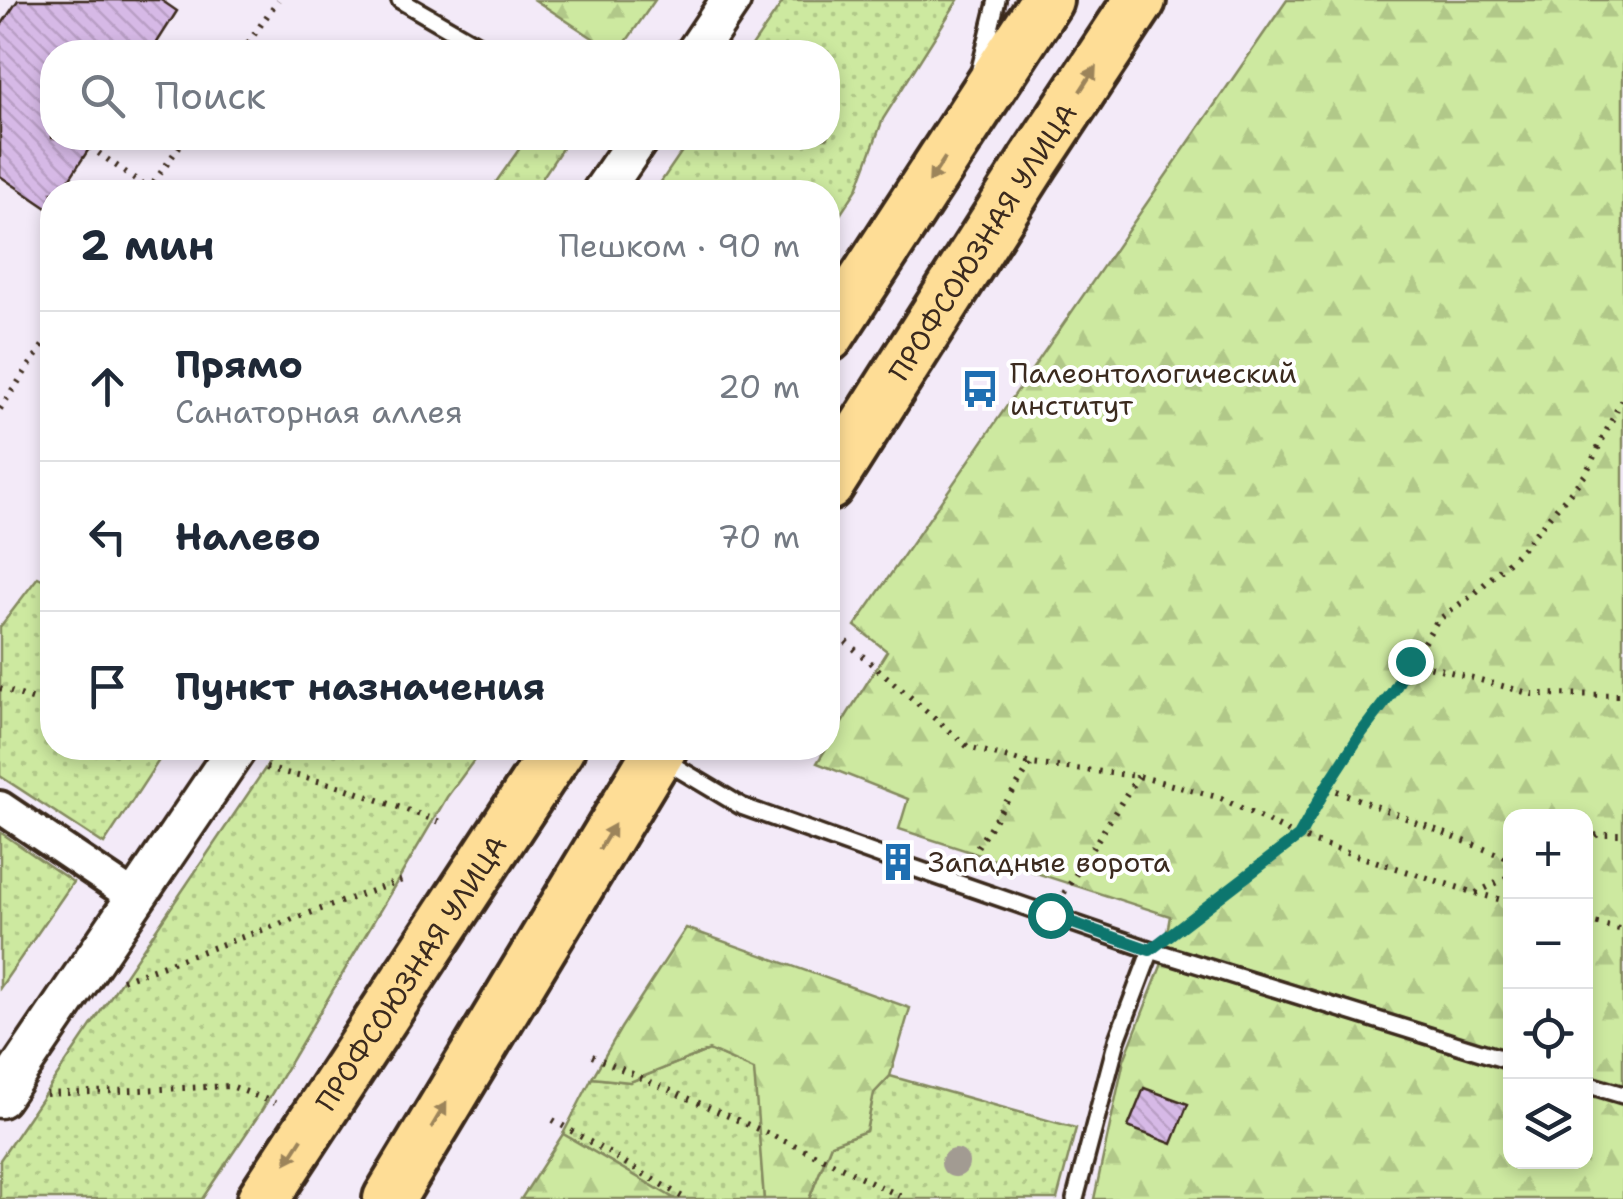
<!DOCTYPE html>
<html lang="ru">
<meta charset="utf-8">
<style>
:root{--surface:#fff;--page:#f6f6f7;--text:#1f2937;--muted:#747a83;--line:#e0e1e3}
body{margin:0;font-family:"Shantell Sans",sans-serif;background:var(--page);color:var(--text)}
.controls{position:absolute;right:30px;bottom:30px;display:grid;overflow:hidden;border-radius:20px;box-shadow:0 5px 15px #0003}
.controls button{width:90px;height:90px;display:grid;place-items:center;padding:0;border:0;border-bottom:2px solid var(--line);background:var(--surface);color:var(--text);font:50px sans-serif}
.stop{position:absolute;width:30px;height:30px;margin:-22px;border:8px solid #0f766e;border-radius:50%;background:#fff}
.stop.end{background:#0f766e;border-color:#fff;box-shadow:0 2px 10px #0008}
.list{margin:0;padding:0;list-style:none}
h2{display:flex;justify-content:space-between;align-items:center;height:130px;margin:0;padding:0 40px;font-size:42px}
h2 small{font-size:32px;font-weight:400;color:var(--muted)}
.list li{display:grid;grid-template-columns:65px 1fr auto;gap:30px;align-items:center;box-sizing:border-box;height:150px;padding:0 40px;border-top:2px solid var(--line)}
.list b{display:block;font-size:38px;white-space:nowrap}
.list p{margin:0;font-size:32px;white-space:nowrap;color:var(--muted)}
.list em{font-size:32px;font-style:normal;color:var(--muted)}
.icon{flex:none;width:55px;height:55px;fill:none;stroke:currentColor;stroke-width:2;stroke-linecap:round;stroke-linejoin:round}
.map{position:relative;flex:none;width:1623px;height:1199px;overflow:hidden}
.search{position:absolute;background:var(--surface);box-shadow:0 5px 15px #0003;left:40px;top:40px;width:800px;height:110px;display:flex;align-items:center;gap:25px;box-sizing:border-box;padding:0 35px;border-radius:40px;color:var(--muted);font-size:38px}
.panel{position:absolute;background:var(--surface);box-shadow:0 5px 15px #0003;left:40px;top:180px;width:800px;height:580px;border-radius:40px}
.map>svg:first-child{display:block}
</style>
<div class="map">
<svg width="1623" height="1199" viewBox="0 0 1623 1199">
<defs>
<pattern id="grass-dots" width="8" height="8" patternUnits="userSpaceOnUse" patternTransform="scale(2.5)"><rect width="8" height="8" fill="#cde9a0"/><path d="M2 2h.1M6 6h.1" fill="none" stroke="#b1c889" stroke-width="1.8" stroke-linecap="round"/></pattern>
<pattern id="forest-firs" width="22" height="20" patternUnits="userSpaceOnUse" patternTransform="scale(2.5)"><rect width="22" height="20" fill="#cde9a0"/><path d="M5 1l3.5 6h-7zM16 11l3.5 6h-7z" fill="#b1c889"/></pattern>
<pattern id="building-back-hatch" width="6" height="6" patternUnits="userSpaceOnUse" patternTransform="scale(2.5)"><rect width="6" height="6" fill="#d6b9e6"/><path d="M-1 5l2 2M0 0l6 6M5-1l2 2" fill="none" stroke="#b99fc5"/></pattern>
</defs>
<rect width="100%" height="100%" fill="#f3eaf8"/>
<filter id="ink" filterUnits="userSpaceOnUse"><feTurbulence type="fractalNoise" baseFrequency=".01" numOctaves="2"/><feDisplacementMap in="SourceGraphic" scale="20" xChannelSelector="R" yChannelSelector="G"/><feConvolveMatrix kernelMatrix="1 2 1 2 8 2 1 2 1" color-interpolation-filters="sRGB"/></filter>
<g filter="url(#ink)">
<g fill="url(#grass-dots)" stroke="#848a5f" stroke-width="2.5">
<polygon points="784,0 958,0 883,119 857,189 828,233 828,192 654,192 691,138 828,138 828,52 748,52"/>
<polygon points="527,138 569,138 533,192 489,192"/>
<polygon points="38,577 52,584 52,748 167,748 104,844 0,776 0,627"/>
<polygon points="279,748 483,748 447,797 262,1110 202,1199 0,1199 0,1160"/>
<polygon points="0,832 73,882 0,988"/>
<polygon points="709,1050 755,1070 764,1199 675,1199 563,1134 592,1078 630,1082"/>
<polygon points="890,1076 1076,1128 1057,1199 809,1199 831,1144 866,1131 874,1093"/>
</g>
<g fill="url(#forest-firs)" stroke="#848a5f" stroke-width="2.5" fill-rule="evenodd">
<polygon points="535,0 655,0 619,52 614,52"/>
<path d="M1287 0H1623V1199H1094L1124 1060 1161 966 1170 916 899 829 908 799 817 763 887 651 855 626ZM1510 816H1586V1162H1510Z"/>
<polygon points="686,928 910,1008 890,1076 874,1093 866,1131 831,1144 809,1199 764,1199 754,1070 709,1050 630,1082 592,1078 621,1028"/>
<polygon points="563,1134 675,1199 521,1199"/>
</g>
<g fill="url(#building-back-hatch)" stroke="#3b2a1e" stroke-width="2.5">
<polygon points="18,0 161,0 177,11 151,52 52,52 52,138 96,138 61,192 52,192 50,210 0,176 0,27"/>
<polygon points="1144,1088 1188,1104 1172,1144 1128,1127"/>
</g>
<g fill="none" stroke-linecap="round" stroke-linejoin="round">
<g stroke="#3b2a1e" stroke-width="22">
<g id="service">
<polyline points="400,0 490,52"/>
<polyline points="980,69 997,0"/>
<polyline points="664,760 741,806 892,860"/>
<polyline points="905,865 1151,950 1510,1061"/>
<polyline points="1586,1084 1623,1095"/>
<polyline points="1075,1199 1117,1040 1151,950"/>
</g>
</g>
<g stroke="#3b2a1e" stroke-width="38">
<polyline id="minor" points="0,807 135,898"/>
</g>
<g stroke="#3b2a1e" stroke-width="45">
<g id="tertiary">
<polyline points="696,52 731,0"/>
<polyline points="602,192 639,138"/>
<polyline points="0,1098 237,748"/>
</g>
</g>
<g stroke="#3b2a1e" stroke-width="58">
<g id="primary">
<polyline points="828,336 1047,0"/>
<path id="s1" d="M828 485 1033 162 1140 0"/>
<path id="s2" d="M263 1199 559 748"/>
<polyline points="389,1199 661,748"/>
</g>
</g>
<g stroke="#3b2a1e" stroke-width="6" stroke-dasharray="2.5 8" stroke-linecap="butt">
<polyline points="242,52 278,0"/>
<polyline points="90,147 149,189"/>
<polyline points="70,179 89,192"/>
<polyline points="148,191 185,138"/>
<polyline points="0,409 52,332"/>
<polyline points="830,628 968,747 1031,764 1138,776 1221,798 1299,837 1475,893 1510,902"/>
<polyline points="1410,661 1532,694 1623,695"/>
<polyline points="0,688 52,706"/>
<polyline points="165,748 192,758"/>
<polyline points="476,748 482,765"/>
<polyline points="266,768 342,787 446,824"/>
<polyline points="1327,787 1510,859"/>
<polyline points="1586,840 1599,834 1623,834"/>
<polyline points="966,864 1031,764"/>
<polyline points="1064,893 1138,776"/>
<polyline points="1476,893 1510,876"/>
<polyline points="1586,921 1623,930"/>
<polyline points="1174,932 1299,837 1327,787 1362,732 1394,690 1437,621 1475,593 1521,550 1585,475 1623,397"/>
<polyline points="122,980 408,878"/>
<polyline points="592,1056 812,1153 906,1199"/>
<polyline points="46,1094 231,1086 275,1103"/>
<polyline points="553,1120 686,1199"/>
</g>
<use href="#service" stroke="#fff" stroke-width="15"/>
<use href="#minor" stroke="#fff" stroke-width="30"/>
<use href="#tertiary" stroke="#fff" stroke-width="38"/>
<use href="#primary" stroke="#fedd96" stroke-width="50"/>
</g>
<circle fill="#a29b92" cx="955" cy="1163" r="14"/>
<defs><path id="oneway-solid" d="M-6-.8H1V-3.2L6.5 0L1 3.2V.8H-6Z" transform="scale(2.5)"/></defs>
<g fill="#9c845a">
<use href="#oneway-solid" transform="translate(1088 79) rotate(-57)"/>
<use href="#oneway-solid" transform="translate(937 170) rotate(123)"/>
<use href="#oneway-solid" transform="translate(607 837) rotate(-59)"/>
<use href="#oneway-solid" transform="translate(439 1115) rotate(-59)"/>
<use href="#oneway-solid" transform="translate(294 1151) rotate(123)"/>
</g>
</g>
<g fill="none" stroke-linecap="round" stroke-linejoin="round" filter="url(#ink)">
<polyline stroke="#0f766e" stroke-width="12" points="1050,915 1150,950 1299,836 1327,786 1362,732 1394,690 1410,661"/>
</g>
<defs>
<g id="bus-bare" transform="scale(3)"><path d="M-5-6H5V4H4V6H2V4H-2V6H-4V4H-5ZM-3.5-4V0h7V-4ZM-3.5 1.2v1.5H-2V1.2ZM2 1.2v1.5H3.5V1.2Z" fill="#1f6fb2" stroke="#fff" stroke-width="2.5" paint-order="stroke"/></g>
<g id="building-bare" transform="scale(3)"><path d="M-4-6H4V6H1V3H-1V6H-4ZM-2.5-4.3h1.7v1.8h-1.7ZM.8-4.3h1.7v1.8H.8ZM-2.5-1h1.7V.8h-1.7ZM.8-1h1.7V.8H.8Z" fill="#1f6fb2" stroke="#fff" stroke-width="2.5" paint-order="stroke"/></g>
</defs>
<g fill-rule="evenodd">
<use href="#bus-bare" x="980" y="389"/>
<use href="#building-bare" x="898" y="862"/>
</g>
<g text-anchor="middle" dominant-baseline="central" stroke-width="8" stroke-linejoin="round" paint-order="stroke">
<g font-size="28" fill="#3b2a1e" stroke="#fff">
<text stroke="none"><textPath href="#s1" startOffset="288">ПРОФСОЮЗНАЯ УЛИЦА</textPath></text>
<text stroke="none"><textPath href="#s2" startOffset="270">ПРОФСОЮЗНАЯ УЛИЦА</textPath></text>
</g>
<g font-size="28" fill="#3b2a1e" stroke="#fff" text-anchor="start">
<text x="1010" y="373">Палеонтологический<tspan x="1010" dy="32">институт</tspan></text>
<text x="928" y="862">Западные ворота</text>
</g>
</g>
</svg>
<div class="controls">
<button>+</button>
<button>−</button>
<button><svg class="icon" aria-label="locate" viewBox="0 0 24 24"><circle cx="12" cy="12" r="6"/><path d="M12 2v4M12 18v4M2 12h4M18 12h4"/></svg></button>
<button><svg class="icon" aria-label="layers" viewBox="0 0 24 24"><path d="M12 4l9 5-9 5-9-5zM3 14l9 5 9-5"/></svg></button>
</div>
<div class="stop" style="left:1050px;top:915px"></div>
<div class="stop end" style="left:1410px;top:661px"></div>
<div class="search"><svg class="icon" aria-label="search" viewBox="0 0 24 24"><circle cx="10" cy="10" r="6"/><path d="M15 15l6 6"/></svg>Поиск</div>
<section class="panel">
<h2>2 мин<small>Пешком · 90 m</small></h2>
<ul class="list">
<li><svg class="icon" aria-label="ahead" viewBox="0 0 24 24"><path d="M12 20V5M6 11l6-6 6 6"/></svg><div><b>Прямо</b><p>Санаторная аллея</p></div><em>20 m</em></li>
<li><svg class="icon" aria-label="left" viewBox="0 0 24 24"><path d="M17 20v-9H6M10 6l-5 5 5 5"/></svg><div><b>Налево</b></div><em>70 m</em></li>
<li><svg class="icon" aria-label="arrive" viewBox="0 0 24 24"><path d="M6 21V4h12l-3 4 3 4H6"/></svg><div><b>Пункт назначения</b></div></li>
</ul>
</section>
</div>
